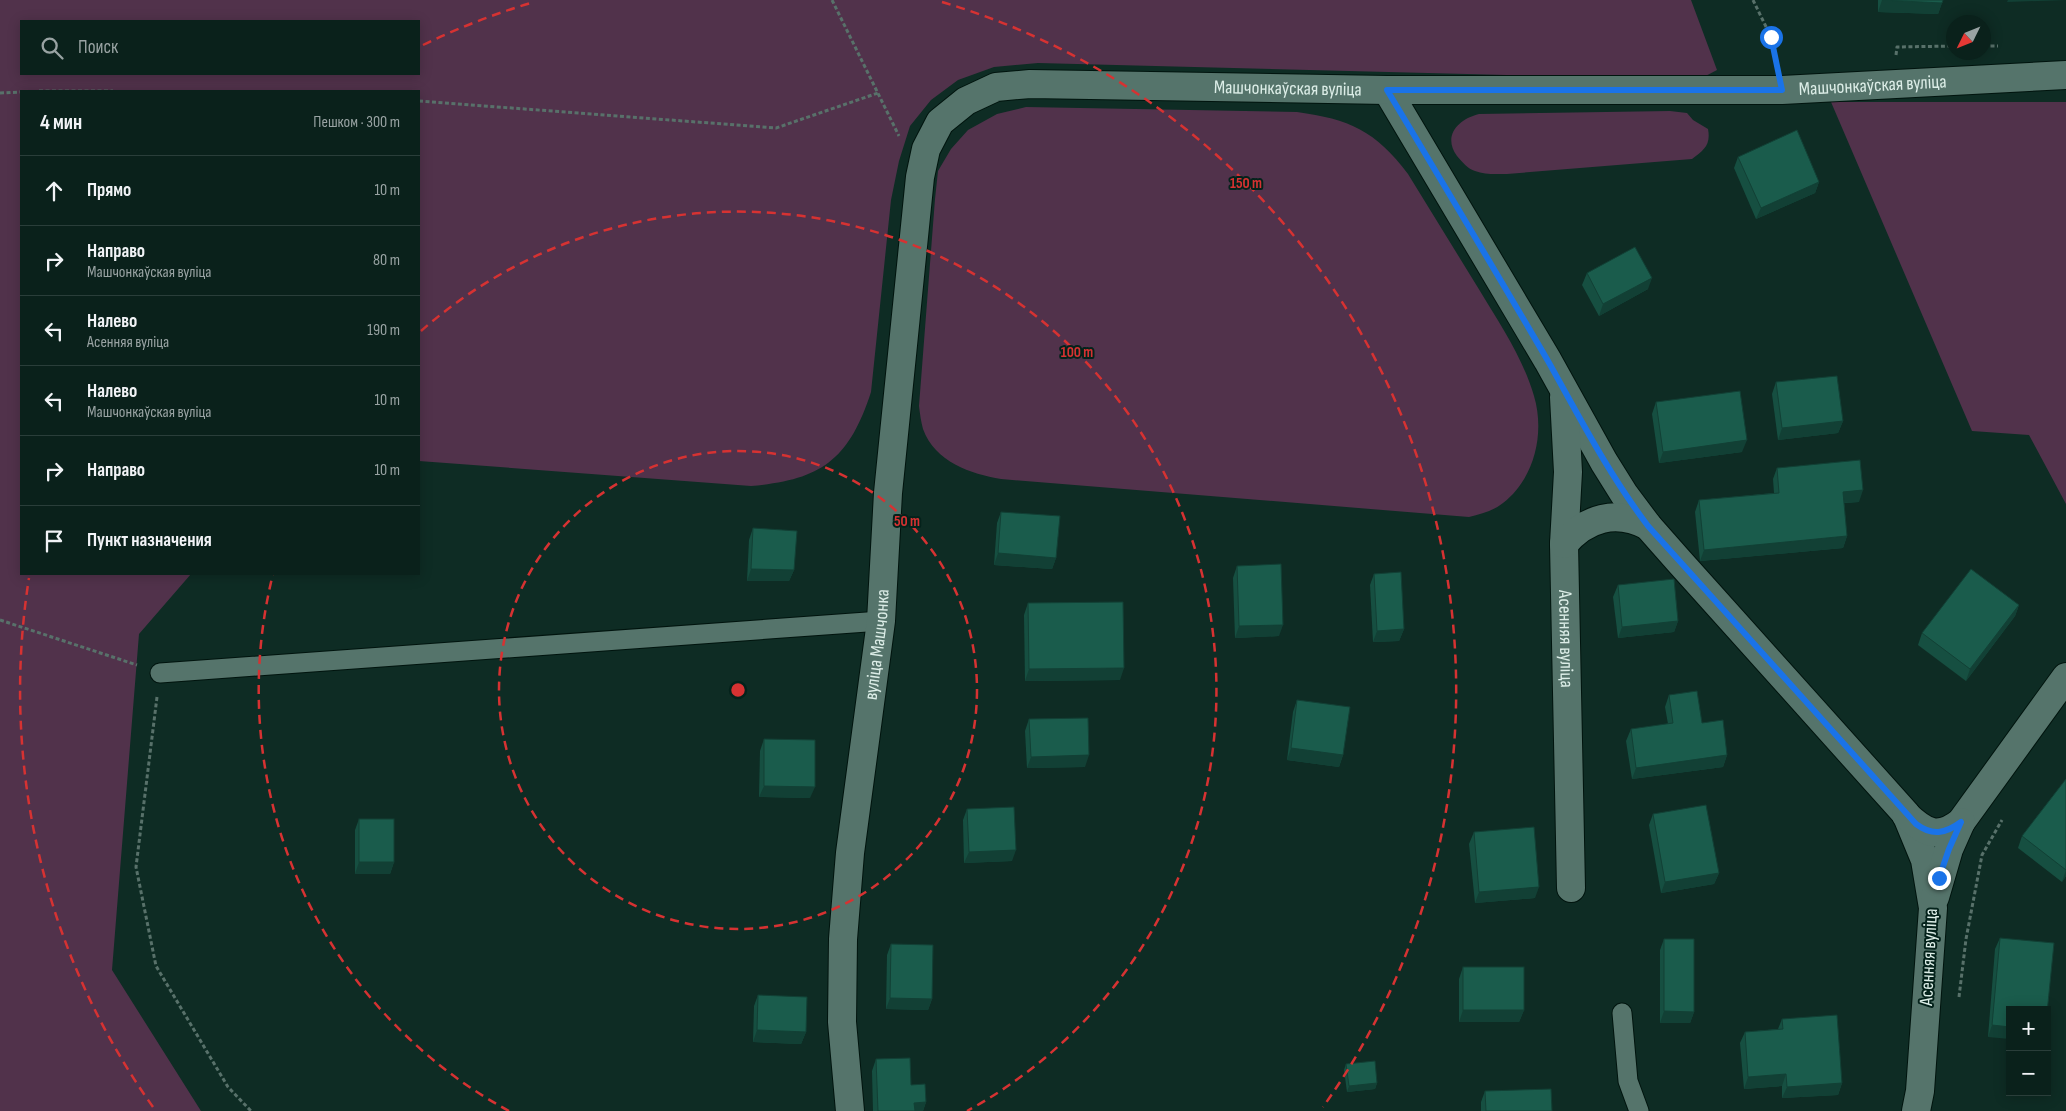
<!DOCTYPE html>
<html lang="ru">
<meta charset="utf-8">
<style>
:root{--surface:#0a211b;--page:#182e28;--text:#f1f3f6;--muted:#99a3a3;--line:#2a3e3a}
body{margin:0;font-family:"Sofia Sans Condensed",sans-serif;background:var(--page);color:var(--text)}
.controls{position:absolute;right:15px;bottom:15px;display:grid;overflow:hidden;border-radius:0px;box-shadow:0 2px 12px #0003}
.controls button{width:45px;height:45px;display:grid;place-items:center;padding:0;border:0;border-bottom:1px solid var(--line);background:var(--surface);color:var(--text);font:25px sans-serif}
.compass{position:absolute;left:1946px;top:15px;width:45px;height:45px;border-radius:50%;background:var(--surface);box-shadow:0 2px 12px #0003;rotate:227deg}
.stop{position:absolute;width:15px;height:15px;margin:-11px;border:4px solid #1a73e8;border-radius:50%;background:#fff}
.stop.end{background:#1a73e8;border-color:#fff;box-shadow:0 1px 5px #0008}
.list{margin:0;padding:0;list-style:none}
h2{display:flex;justify-content:space-between;align-items:center;height:65px;margin:0;padding:0 20px;font-size:21px}
h2 small{font-size:16px;font-weight:400;color:var(--muted)}
.list li{display:grid;grid-template-columns:32px 1fr auto;gap:15px;align-items:center;box-sizing:border-box;height:70px;padding:0 20px;border-top:1px solid var(--line)}
.list b{display:block;font-size:19px;white-space:nowrap}
.list p{margin:0;font-size:16px;white-space:nowrap;color:var(--muted)}
.list em{font-size:16px;font-style:normal;color:var(--muted)}
.icon{flex:none;width:28px;height:28px;fill:none;stroke:currentColor;stroke-width:2;stroke-linecap:round;stroke-linejoin:round}
.map{position:relative;flex:none;width:2066px;height:1111px;overflow:hidden}
.search{position:absolute;background:var(--surface);box-shadow:0 2px 12px #0003;left:20px;top:20px;width:400px;height:55px;display:flex;align-items:center;gap:12px;box-sizing:border-box;padding:0 18px;border-radius:0px;color:var(--muted);font-size:19px}
.panel{position:absolute;background:var(--surface);box-shadow:0 2px 12px #0003;left:20px;top:90px;width:400px;height:485px;border-radius:0px}
.map>svg:first-child{display:block}
</style>
<div class="map">
<svg width="2066" height="1111" viewBox="0 0 2066 1111">
<rect width="100%" height="100%" fill="#0e2c24"/>
<g fill="#51324b" fill-rule="evenodd">
<path d="M0 0H1691L1717 70 1698 80 1038 63 994 67 958 80 931 100 910 126 899 161 891 200 871 392C849 460 821 480 751 486L419 461V91H21V574H191L139 634 112 970 201 1111H0ZM21 21H419V74H21Z"/>
<polygon points="1831,102 2066,102 2066,504 2029,435 1972,431"/>
<path d="M1026 107 1297 112C1349 119 1376 131 1408 174 1432 213 1456 252 1480 291 1500 324 1523 358 1534 396 1545 433 1535 478 1503 503 1493 511 1481 514 1469 517L1001 479C971 474 935 462 923 429 921 422 920 414 919 406L935 199 938 171 951 149 968 130 997 114Z"/>
<path d="M1670 111 1687 113 1693 120 1708 129C1711 145 1704 150 1692 159L1507 174C1496 174 1485 175 1475 171 1468 169 1462 162 1457 156 1442 135 1459 119 1479 114Z"/>
</g>
<g fill="none" stroke-linecap="round" stroke-linejoin="round">
<g stroke="#00140e" stroke-width="21">
<g id="lane">
<polyline points="160,673 881,621"/>
<polyline points="1622,1013 1628,1081 1639,1111"/>
</g>
</g>
<g stroke="#00140e" stroke-width="30">
<g id="street">
<polyline points="1387,90 1548,361 1604,462 1624,494 1648,526 1678,560 1906,814 1925,860 1933,908 1920,1091 1916,1111"/>
<path id="s1" d="M1564 397 1568 472 1564 544 1571 888"/>
<path d="M1564 544C1586 518 1616 509 1648 526"/>
<path d="M1906 815C1925 833 1938 840 1961 822L2066 677"/>
<polyline points="1935,897 1949,849 1961,822"/>
<path id="s2" d="M850 1111 842 1022 843 939 850 853 881 621 888 493 920 177 926 149 940 122 966 101 996 87 1030 84 1387 90H1782L2066 75"/>
</g>
</g>
<g stroke="#58716a" stroke-width="3" stroke-dasharray="4 2.5" stroke-linecap="butt">
<polyline points="832,0 899,136"/>
<polyline points="1753,0 1771,37 1776,60"/>
<polyline points="1984,46 1998,46"/>
<polyline points="1896,55 1897,47 1954,46"/>
<polyline points="39,91 113,91"/>
<polyline points="0,93 21,92"/>
<polyline points="419,101 776,128 878,93"/>
<polyline points="0,620 137,665"/>
<polyline points="157,697 136,867 156,966 228,1087 251,1111"/>
<polyline points="1959,997 1966,939 1982,855 2002,820"/>
</g>
<use href="#lane" stroke="#55746b" stroke-width="19"/>
<use href="#street" stroke="#55746b" stroke-width="28"/>
</g>
<g fill="#164f41">
<polygon points="1878,0 1943,0 1938,14 1878,12"/>
<polygon points="1738,157 1819,182 1815,193 1756,219 1734,168"/>
<polygon points="1587,273 1648,289 1599,316 1582,285"/>
<polygon points="1776,382 1843,421 1838,433 1778,440 1772,394"/>
<polygon points="1656,402 1742,452 1659,463 1652,414"/>
<polygon points="1777,468 1859,502 1844,503 1847,536 1843,548 1700,561 1695,512 1699,500 1774,493 1773,479"/>
<polygon points="1001,512 1056,558 1052,569 994,565 997,523"/>
<polygon points="753,528 794,570 789,581 747,581 749,540"/>
<polygon points="1237,566 1279,636 1235,638 1233,578"/>
<polygon points="1374,574 1404,629 1399,641 1373,642 1370,585"/>
<polygon points="1618,585 1678,621 1674,632 1618,638 1613,597"/>
<polygon points="1028,603 1120,680 1025,681 1024,615"/>
<polygon points="2019,605 2015,616 1966,681 1918,645 1922,633"/>
<polygon points="1669,695 1702,723 1727,755 1723,767 1632,779 1626,741 1631,729 1668,724 1665,707"/>
<polygon points="1297,700 1343,755 1339,767 1287,760 1293,712"/>
<polygon points="1029,719 1085,767 1027,768 1025,731"/>
<polygon points="764,739 810,798 759,797 760,751"/>
<polygon points="2066,779 2066,876 2062,882 2018,848 2022,836"/>
<polygon points="967,809 1012,861 964,863 963,820"/>
<polygon points="1653,814 1719,873 1714,884 1661,893 1649,825"/>
<polygon points="359,819 394,862 390,874 355,874 355,830"/>
<polygon points="1474,832 1535,898 1475,903 1469,844"/>
<polygon points="2000,938 2047,1013 1988,1037 1995,949"/>
<polygon points="1664,939 1694,1012 1690,1023 1660,1023 1660,950"/>
<polygon points="891,944 932,999 928,1010 886,1009 887,955"/>
<polygon points="1463,967 1524,1010 1519,1022 1459,1022 1459,979"/>
<polygon points="758,995 806,1032 801,1044 753,1042 754,1006"/>
<polygon points="1782,1019 1842,1083 1838,1095 1782,1098 1782,1086 1744,1089 1740,1043 1745,1032 1778,1029"/>
<polygon points="876,1059 911,1085 926,1102 923,1111 873,1111 872,1071"/>
<polygon points="1346,1064 1377,1083 1375,1089 1347,1092 1344,1070"/>
<polygon points="1485,1091 1552,1111 1481,1111 1481,1102"/>
</g>
<g fill="#124035">
<polygon points="1882,0 1942,3 1938,14 1878,12"/>
<polygon points="2008,0 2066,0 2007,2"/>
<polygon points="1819,182 1815,193 1756,219 1761,208"/>
<polygon points="1652,278 1648,289 1599,316 1603,304"/>
<polygon points="1843,421 1838,433 1778,440 1782,428"/>
<polygon points="1747,440 1742,452 1659,463 1663,452"/>
<polygon points="1863,490 1859,502 1839,503 1843,492"/>
<polygon points="1847,536 1843,548 1700,561 1704,550"/>
<polygon points="998,553 1056,558 1052,569 994,565"/>
<polygon points="751,569 794,570 789,581 747,581"/>
<polygon points="2019,605 2015,616 1966,681 1970,669"/>
<polygon points="1678,621 1674,632 1618,638 1622,627"/>
<polygon points="1283,625 1279,636 1235,638 1239,626"/>
<polygon points="1404,629 1399,641 1373,642 1377,631"/>
<polygon points="1124,668 1120,680 1025,681 1029,669"/>
<polygon points="1291,748 1343,755 1339,767 1287,760"/>
<polygon points="1089,755 1085,767 1027,768 1031,757"/>
<polygon points="1727,755 1723,767 1632,779 1636,768"/>
<polygon points="764,786 815,787 810,798 759,797"/>
<polygon points="1016,850 1012,861 964,863 969,852"/>
<polygon points="359,862 394,862 390,874 355,874"/>
<polygon points="2066,870 2066,876 2062,882"/>
<polygon points="1719,873 1714,884 1661,893 1665,882"/>
<polygon points="1539,887 1535,898 1475,903 1479,892"/>
<polygon points="890,998 932,999 928,1010 886,1009"/>
<polygon points="1463,1010 1524,1010 1519,1022 1459,1022"/>
<polygon points="1664,1011 1694,1012 1690,1023 1660,1023"/>
<polygon points="1992,1025 2010,1027 2010,1039 1988,1037"/>
<polygon points="757,1030 806,1032 801,1044 753,1042"/>
<polygon points="1786,1074 1782,1086 1744,1089 1748,1077"/>
<polygon points="1377,1083 1375,1089 1347,1092 1349,1086"/>
<polygon points="1842,1083 1838,1095 1782,1098 1787,1087"/>
<polygon points="926,1102 923,1111 911,1111 914,1103"/>
</g>
<g fill="#1a5c4c" stroke="#124035">
<polygon points="1882,0 1943,0 1942,3"/>
<polygon points="1797,130 1819,182 1761,208 1738,157"/>
<polygon points="1635,247 1652,278 1603,304 1587,273"/>
<polygon points="1837,376 1843,421 1782,428 1776,382"/>
<polygon points="1740,391 1747,440 1663,452 1656,402"/>
<polygon points="1860,460 1863,490 1843,492 1847,536 1704,550 1699,500 1779,493 1777,468"/>
<polygon points="1001,512 1060,516 1056,558 998,553"/>
<polygon points="753,528 797,531 794,570 751,569"/>
<polygon points="1281,564 1283,625 1239,626 1237,566"/>
<polygon points="1971,569 2019,605 1970,669 1922,633"/>
<polygon points="1401,572 1404,629 1377,631 1374,574"/>
<polygon points="1674,579 1678,621 1622,627 1618,585"/>
<polygon points="1123,602 1124,668 1029,669 1028,603"/>
<polygon points="1697,691 1702,723 1723,720 1727,755 1636,768 1631,729 1673,723 1669,695"/>
<polygon points="1297,700 1350,707 1343,755 1291,748"/>
<polygon points="1088,718 1089,755 1031,757 1029,719"/>
<polygon points="764,739 815,740 815,787 764,786"/>
<polygon points="2066,779 2066,870 2022,836"/>
<polygon points="1706,805 1719,873 1665,882 1653,814"/>
<polygon points="1014,807 1016,850 969,852 967,809"/>
<rect x="359" y="819" width="35" height="43"/>
<polygon points="1534,827 1539,887 1479,892 1474,832"/>
<polygon points="2000,938 2054,943 2047,1013 2047,1010 2010,1010 2010,1027 1992,1025"/>
<polygon points="1664,939 1694,939 1694,1012 1664,1011"/>
<polygon points="891,944 933,945 932,999 890,998"/>
<rect x="1463" y="967" width="61" height="43"/>
<polygon points="758,995 807,997 806,1032 757,1030"/>
<polygon points="1837,1015 1842,1083 1787,1087 1786,1074 1748,1077 1745,1032 1783,1029 1782,1019"/>
<polygon points="910,1058 911,1085 925,1084 926,1102 914,1103 915,1111 878,1111 876,1059"/>
<polygon points="1375,1061 1377,1083 1349,1086 1346,1064"/>
<polygon points="1551,1089 1552,1111 1486,1111 1485,1091"/>
</g>
<g fill="none" stroke-linecap="round" stroke-linejoin="round">
<path stroke="#1a73e8" stroke-width="6" d="M1771 37 1782 90H1387C1441 180 1495 270 1548 361 1580 418 1608 473 1648 526L1916 824C1932 836 1945 834 1961 822L1949 849 1939 878"/>
</g>
<g fill="none" stroke="#d63232" stroke-width="2.5" stroke-dasharray="9 6">
<circle cx="738" cy="690" r="239"/>
<path d="M509 1111A479 479 0 0 1 273 574M421 331A479 479 0 1 1 967 1111"/>
<path d="M153 1107A718 718 0 0 1 29 578M423 45A718 718 0 0 1 534 2M942 2A718 718 0 0 1 1323 1107"/>
</g>
<g text-anchor="middle" dominant-baseline="central" stroke-width="4" stroke-linejoin="round" paint-order="stroke">
<g font-size="19" fill="#dcede7" stroke="#04221b">
<text stroke="none"><textPath href="#s2" startOffset="1941">Машчонкаўская вуліца</textPath></text>
<text stroke="none"><textPath href="#s2" startOffset="1356">Машчонкаўская вуліца</textPath></text>
<text stroke="none"><textPath href="#s1" startOffset="242">Асенняя вуліца</textPath></text>
<text stroke="none"><textPath href="#s2" startOffset="469">вуліца Машчонка</textPath></text>
<text transform="translate(1929 957) rotate(-87)">Асенняя вуліца</text>
</g>
</g>
<circle cx="738" cy="690" r="8" fill="#d63232" stroke="#04221b" stroke-width="2.5"/>
<g font-size="15" text-anchor="middle" font-weight="bold" fill="#d63232" stroke="#04221b" stroke-width="4" stroke-linejoin="round" paint-order="stroke">
<text x="1246" y="188">150 m</text>
<text x="1077" y="357">100 m</text>
<text x="907" y="526">50 m</text>
</g>
</svg>
<div class="controls">
<button>+</button>
<button>−</button>
</div>
<svg class="compass" viewBox="-18 -18 36 36"><path d="M0-13l5 13h-10z" fill="#e53935"/><path d="M0 13l5-13h-10z" fill="#99a3a3"/></svg>
<div class="stop" style="left:1771px;top:37px"></div>
<div class="stop end" style="left:1939px;top:878px"></div>
<div class="search"><svg class="icon" aria-label="search" viewBox="0 0 24 24"><circle cx="10" cy="10" r="6"/><path d="M15 15l6 6"/></svg>Поиск</div>
<section class="panel">
<h2>4 мин<small>Пешком · 300 m</small></h2>
<ul class="list">
<li><svg class="icon" aria-label="ahead" viewBox="0 0 24 24"><path d="M12 20V5M6 11l6-6 6 6"/></svg><div><b>Прямо</b></div><em>10 m</em></li>
<li><svg class="icon" aria-label="right" viewBox="0 0 24 24"><path d="M7 20v-9h11M14 6l5 5-5 5"/></svg><div><b>Направо</b><p>Машчонкаўская вуліца</p></div><em>80 m</em></li>
<li><svg class="icon" aria-label="left" viewBox="0 0 24 24"><path d="M17 20v-9H6M10 6l-5 5 5 5"/></svg><div><b>Налево</b><p>Асенняя вуліца</p></div><em>190 m</em></li>
<li><svg class="icon" aria-label="left" viewBox="0 0 24 24"><path d="M17 20v-9H6M10 6l-5 5 5 5"/></svg><div><b>Налево</b><p>Машчонкаўская вуліца</p></div><em>10 m</em></li>
<li><svg class="icon" aria-label="right" viewBox="0 0 24 24"><path d="M7 20v-9h11M14 6l5 5-5 5"/></svg><div><b>Направо</b></div><em>10 m</em></li>
<li><svg class="icon" aria-label="arrive" viewBox="0 0 24 24"><path d="M6 21V4h12l-3 4 3 4H6"/></svg><div><b>Пункт назначения</b></div></li>
</ul>
</section>
</div>
